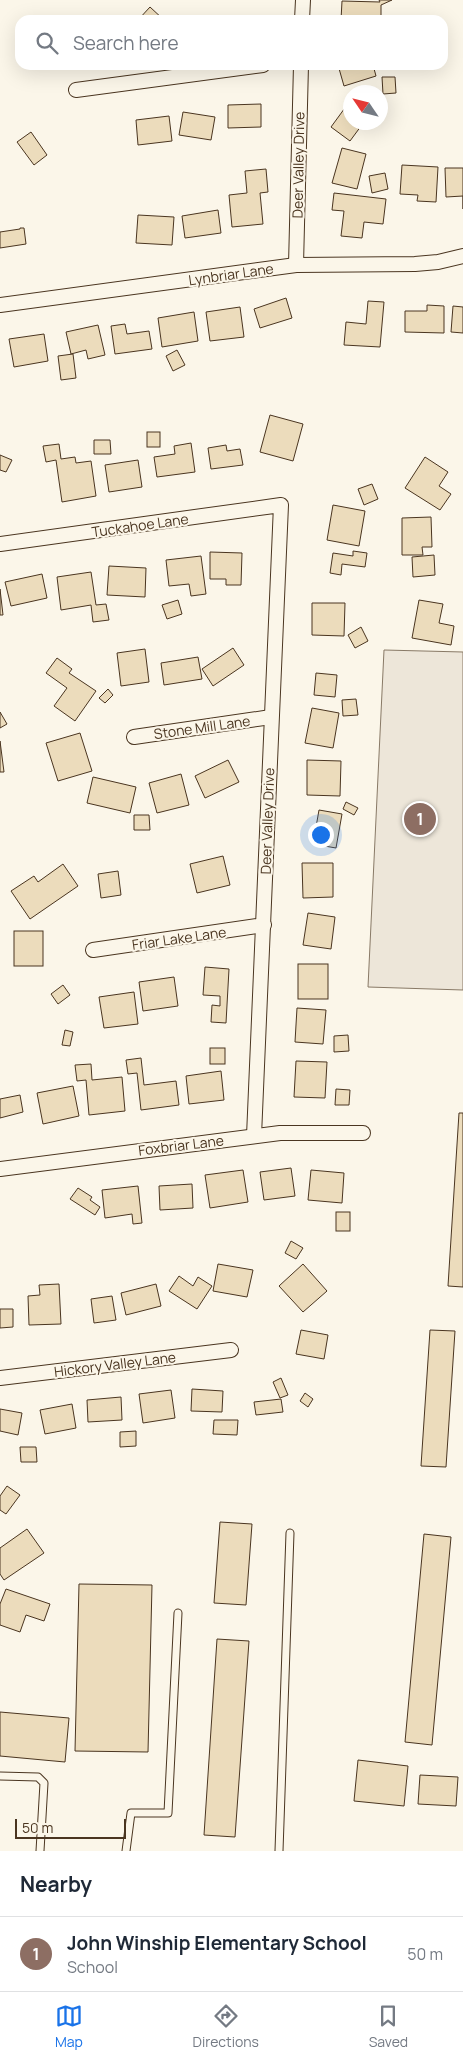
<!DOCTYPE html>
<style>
:root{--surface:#fff;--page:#f6f6f7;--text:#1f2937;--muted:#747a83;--line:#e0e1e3;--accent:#1a73e8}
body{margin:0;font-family:Manrope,sans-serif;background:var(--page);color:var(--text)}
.compass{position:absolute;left:343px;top:85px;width:45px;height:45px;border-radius:50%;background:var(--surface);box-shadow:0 5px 20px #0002;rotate:305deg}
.scale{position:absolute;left:15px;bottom:12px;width:111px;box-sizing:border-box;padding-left:5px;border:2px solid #4a3520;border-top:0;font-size:14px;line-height:18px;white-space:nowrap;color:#4a3520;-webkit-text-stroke:4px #fbf6e9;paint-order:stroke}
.you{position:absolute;left:320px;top:834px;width:18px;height:18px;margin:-12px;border:4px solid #fff;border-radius:50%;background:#1a73e8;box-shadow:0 0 0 8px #1a73e833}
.badge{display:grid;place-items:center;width:32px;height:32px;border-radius:50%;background:var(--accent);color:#fff;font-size:16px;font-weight:700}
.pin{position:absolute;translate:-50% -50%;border:2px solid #fff;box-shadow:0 1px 5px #0006}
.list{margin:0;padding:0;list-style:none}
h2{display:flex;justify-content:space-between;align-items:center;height:65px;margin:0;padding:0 20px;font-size:21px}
h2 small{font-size:16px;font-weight:400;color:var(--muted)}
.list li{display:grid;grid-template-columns:32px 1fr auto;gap:15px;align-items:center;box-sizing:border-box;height:75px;padding:0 20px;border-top:1px solid var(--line)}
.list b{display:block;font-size:19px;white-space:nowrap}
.list p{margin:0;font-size:16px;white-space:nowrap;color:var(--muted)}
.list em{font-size:16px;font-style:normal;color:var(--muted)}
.icon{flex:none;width:28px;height:28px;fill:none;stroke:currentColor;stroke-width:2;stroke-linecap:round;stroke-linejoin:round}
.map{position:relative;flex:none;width:463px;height:1851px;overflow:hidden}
.search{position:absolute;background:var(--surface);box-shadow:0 5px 20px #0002;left:15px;right:15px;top:15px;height:55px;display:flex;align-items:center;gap:12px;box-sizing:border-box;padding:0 18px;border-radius:15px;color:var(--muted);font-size:19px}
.sheet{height:140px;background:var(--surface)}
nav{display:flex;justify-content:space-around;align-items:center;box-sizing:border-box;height:70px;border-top:1px solid var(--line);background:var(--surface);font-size:14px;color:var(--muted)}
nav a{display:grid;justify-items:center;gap:2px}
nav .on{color:var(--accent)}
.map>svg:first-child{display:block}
</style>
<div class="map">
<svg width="463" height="1851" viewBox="0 0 463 1851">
<rect width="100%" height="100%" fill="#fbf6e9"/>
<polygon fill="#ede6d9" stroke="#887966" points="384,650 463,652 463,990 368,987"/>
<g fill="#ecdcbc" stroke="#4a3520">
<polygon points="379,0 392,0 381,5 381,20 341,20 342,1 380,2"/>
<polygon points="150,7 164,20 138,20"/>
<polygon points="338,65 373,65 376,76 344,86"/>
<polygon points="382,77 395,77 396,93 383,94"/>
<polygon points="350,101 350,122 364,122 350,141 331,127"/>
<polygon points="261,104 261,127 228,128 228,105"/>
<polygon points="183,112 215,117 211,140 179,135"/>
<polygon points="169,116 172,141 138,145 136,120"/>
<polygon points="31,132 47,155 34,165 17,142"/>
<polygon points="342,148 366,154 357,189 332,183"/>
<polygon points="402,165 438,167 436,202 417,201 418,195 400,194"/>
<polygon points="445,168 463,168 463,209 463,196 446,197"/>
<polygon points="266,169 268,192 260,193 263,224 232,227 229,195 247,193 245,171"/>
<polygon points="385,173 388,189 372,193 369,176"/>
<polygon points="334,193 386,199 383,224 364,222 362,238 341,236 344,211 332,210"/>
<polygon points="218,210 221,233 185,238 182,216"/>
<polygon points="138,215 174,217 172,245 136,243"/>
<polygon points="20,228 24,228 26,244 0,248 0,232 20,229"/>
<polygon points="286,298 292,318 260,328 254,309"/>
<polygon points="368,301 384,302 380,347 344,345 346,322 366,324"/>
<polygon points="427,305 444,306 444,333 405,332 405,311 427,311"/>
<polygon points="453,306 463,307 463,333 451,332"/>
<polygon points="240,307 244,337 210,341 206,312"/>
<polygon points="194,312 198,341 162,347 158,318"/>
<polygon points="125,324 127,334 149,331 152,349 115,354 111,326"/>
<polygon points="98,325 105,355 88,359 86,350 71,354 66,332"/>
<polygon points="44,334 48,361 14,367 9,339"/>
<polygon points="177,350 185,365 173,371 166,356"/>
<polygon points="73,354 76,378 61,380 58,356"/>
<polygon points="270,415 303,424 293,461 260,452"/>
<rect x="147" y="432" width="13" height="15"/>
<polygon points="94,440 110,440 111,454 94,454"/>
<polygon points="191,443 195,472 157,477 154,457 175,454 174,446"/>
<polygon points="59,444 61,459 75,457 76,463 91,461 96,496 62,502 56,460 46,462 43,446"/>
<polygon points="226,445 227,451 240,449 243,465 211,469 208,448"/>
<polygon points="0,455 12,460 6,472 0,470"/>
<polygon points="425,457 448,472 439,486 451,494 440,510 405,488"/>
<polygon points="138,460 142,487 109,492 105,465"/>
<polygon points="372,484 378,499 364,505 358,489"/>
<polygon points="333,505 365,511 359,546 327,540"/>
<polygon points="431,517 432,547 422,547 423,555 402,555 402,518"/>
<polygon points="353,551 367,553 365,567 342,564 341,575 330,573 333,553 353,556"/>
<polygon points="210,552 242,553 241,585 226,585 226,579 210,579"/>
<polygon points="434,555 435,575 413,577 412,557"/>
<polygon points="201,556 206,594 191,596 189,584 169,586 166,560"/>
<polygon points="109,566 146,568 145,597 107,595"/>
<polygon points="91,572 96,605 106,604 109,620 93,622 91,605 61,610 57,577"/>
<polygon points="42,574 47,598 11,606 5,582"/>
<polygon points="0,589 3,615 0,615"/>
<polygon points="178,600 182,614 167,619 162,605"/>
<polygon points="419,600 443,604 439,623 454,626 451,645 412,638"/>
<polygon points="312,603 345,603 344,636 312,635"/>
<polygon points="361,627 368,641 355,648 348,635"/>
<polygon points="233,648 244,665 213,686 202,669"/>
<polygon points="145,649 149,682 121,686 117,653"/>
<polygon points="198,657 202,679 164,685 161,663"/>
<polygon points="57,658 72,669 69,673 96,691 75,721 54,706 67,688 46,673"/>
<polygon points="316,673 337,675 335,697 314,695"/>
<polygon points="108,689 113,695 105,703 99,698"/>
<polygon points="356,699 358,715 343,716 342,700"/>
<polygon points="312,708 339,713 333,748 305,743"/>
<polygon points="0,712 7,724 0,728"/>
<polygon points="80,733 92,771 58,781 46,743"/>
<polygon points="0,741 4,772 0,772"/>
<polygon points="228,760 239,782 205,798 195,776"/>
<polygon points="307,760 341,761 340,796 307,795"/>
<polygon points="181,774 189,805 157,813 149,783"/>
<polygon points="93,777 136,787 130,813 87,803"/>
<polygon points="346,802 358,808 354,815 343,809"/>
<polygon points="319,810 342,814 336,848 313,844"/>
<polygon points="134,815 149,815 150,830 134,830"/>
<polygon points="223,856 230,885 197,893 190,864"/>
<polygon points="302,863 333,863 333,897 303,898"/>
<polygon points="63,864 78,886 30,919 11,891 34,876 38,882"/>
<polygon points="118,871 121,895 101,898 98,874"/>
<polygon points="308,913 335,917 331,949 303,945"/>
<rect x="14" y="931" width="29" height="35"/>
<rect x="298" y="964" width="30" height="35"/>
<polygon points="205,967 229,969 226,1023 211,1022 212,1005 220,1006 220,996 203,995"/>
<polygon points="174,977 178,1006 143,1011 139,982"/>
<polygon points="63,985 70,995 58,1004 51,994"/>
<polygon points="134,992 138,1024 104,1028 99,997"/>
<polygon points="297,1008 326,1010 323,1044 295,1042"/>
<polygon points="65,1030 73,1032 70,1046 62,1045"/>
<polygon points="348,1035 349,1051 334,1052 334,1036"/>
<rect x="210" y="1048" width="15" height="16"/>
<polygon points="141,1058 144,1085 176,1081 179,1105 141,1110 137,1073 128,1074 126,1060"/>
<polygon points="296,1061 327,1062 325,1098 294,1097"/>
<polygon points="91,1064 92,1080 122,1077 125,1111 89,1115 86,1080 77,1081 75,1065"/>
<polygon points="221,1071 224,1100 189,1104 186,1076"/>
<polygon points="73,1086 79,1116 43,1124 37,1093"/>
<polygon points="336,1089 350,1090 349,1105 335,1105"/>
<polygon points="20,1095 23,1112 0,1118 0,1099"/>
<polygon points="459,1113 463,1113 463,1287 448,1286"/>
<polygon points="291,1168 295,1196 264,1200 260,1172"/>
<polygon points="243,1170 248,1202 210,1208 205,1175"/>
<polygon points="311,1170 344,1173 342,1203 308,1200"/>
<polygon points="192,1184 193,1208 160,1210 159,1186"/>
<polygon points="138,1186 142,1223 133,1224 132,1214 105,1218 102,1190"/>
<polygon points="78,1188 92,1197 90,1200 100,1207 95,1215 70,1199"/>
<rect x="336" y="1212" width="14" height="19"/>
<polygon points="291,1241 303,1248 296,1259 285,1253"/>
<polygon points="218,1264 253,1270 247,1297 213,1291"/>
<polygon points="303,1264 327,1291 303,1312 279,1286"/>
<polygon points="179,1276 193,1286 198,1277 212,1286 197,1309 169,1291"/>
<polygon points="59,1284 61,1324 29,1325 28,1296 40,1295 39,1285"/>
<polygon points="156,1284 161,1306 126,1315 121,1293"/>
<polygon points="112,1296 116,1320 94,1323 91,1299"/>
<polygon points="0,1309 13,1309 13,1327 0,1328"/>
<polygon points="301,1330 328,1335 324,1359 296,1354"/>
<polygon points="430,1330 455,1331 446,1467 421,1466"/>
<polygon points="281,1378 288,1395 280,1398 273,1382"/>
<polygon points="192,1389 223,1391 222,1412 191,1411"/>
<polygon points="171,1390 175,1418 143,1423 139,1394"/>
<polygon points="305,1393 313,1399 308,1407 300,1401"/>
<polygon points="121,1397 122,1420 88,1422 87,1400"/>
<polygon points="281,1399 283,1412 256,1415 254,1402"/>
<polygon points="72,1404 76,1428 45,1434 40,1410"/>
<polygon points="0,1409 22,1413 18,1435 0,1431"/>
<polygon points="214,1420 238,1420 237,1435 213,1434"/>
<polygon points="136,1431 136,1446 120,1447 120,1432"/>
<polygon points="20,1447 36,1447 37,1462 21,1462"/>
<polygon points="7,1486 20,1495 6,1514 0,1510 0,1496"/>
<polygon points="220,1522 252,1524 246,1605 214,1603"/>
<polygon points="27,1529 44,1553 4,1580 0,1574 0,1548"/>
<polygon points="424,1534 451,1537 432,1745 405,1742"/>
<polygon points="79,1584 152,1585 148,1752 75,1751"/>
<polygon points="6,1589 50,1604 44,1621 26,1615 20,1632 0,1625 0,1604"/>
<polygon points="217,1639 249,1641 235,1837 204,1835"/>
<polygon points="0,1712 69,1718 65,1762 0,1756"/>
<polygon points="358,1760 408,1766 404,1806 354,1801"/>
<polygon points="420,1775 458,1777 456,1806 418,1804"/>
</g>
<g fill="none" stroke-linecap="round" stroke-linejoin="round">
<g stroke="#4a3520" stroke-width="9">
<g id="service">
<polyline points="0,1776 38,1777 44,1783 40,1851"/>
<polyline points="126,1851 131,1813 168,1813 178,1613"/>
<polyline points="279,1851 290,1533"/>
</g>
</g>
<g stroke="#4a3520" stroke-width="16">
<g id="minor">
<polyline points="302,20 303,0"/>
<polyline points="76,90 263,65"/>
<polyline points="296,265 301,65"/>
<polyline points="0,305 296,265 415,264 438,262 463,256"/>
<path d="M0 544 281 505C271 715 264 926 254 1136"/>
<polyline points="134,737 271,717"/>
<polyline points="93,950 264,925"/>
<polyline points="0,1169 280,1133 363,1133"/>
<polyline points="0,1378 231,1350"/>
</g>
</g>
<use href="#service" stroke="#fbf6e9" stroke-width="7"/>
<use href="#minor" stroke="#fbf6e9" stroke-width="14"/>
</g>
<g text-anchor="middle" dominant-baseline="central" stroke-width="4" stroke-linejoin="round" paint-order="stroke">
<g font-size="14" fill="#4a3520" stroke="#fbf6e9">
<text transform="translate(298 165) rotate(-89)">Deer Valley Drive</text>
<text transform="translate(231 274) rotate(-8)">Lynbriar Lane</text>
<text transform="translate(140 525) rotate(-8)">Tuckahoe Lane</text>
<text transform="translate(202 727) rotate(-8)">Stone Mill Lane</text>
<text transform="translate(267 821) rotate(-88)">Deer Valley Drive</text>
<text transform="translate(179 938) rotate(-8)">Friar Lake Lane</text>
<text transform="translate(181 1145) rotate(-7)">Foxbriar Lane</text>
<text transform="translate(115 1364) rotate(-7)">Hickory Valley Lane</text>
</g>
</g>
</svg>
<svg class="compass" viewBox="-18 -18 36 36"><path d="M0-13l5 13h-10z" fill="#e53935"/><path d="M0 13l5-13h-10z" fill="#747a83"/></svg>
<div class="scale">50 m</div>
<div class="you"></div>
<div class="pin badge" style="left:420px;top:819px;background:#8d6e63">1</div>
<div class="search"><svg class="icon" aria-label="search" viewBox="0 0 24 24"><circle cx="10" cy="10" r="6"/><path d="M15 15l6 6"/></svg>Search here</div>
</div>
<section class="sheet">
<h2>Nearby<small></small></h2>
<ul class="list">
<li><span class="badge" style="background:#8d6e63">1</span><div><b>John Winship Elementary School</b><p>School</p></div><em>50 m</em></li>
</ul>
</section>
<nav>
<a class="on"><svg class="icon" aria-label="map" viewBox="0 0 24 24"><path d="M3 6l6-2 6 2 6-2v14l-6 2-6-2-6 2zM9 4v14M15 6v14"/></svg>Map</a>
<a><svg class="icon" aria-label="directions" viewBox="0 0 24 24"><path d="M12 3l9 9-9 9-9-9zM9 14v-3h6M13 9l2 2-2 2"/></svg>Directions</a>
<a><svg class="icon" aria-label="saved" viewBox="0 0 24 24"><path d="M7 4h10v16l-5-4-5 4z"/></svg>Saved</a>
</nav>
